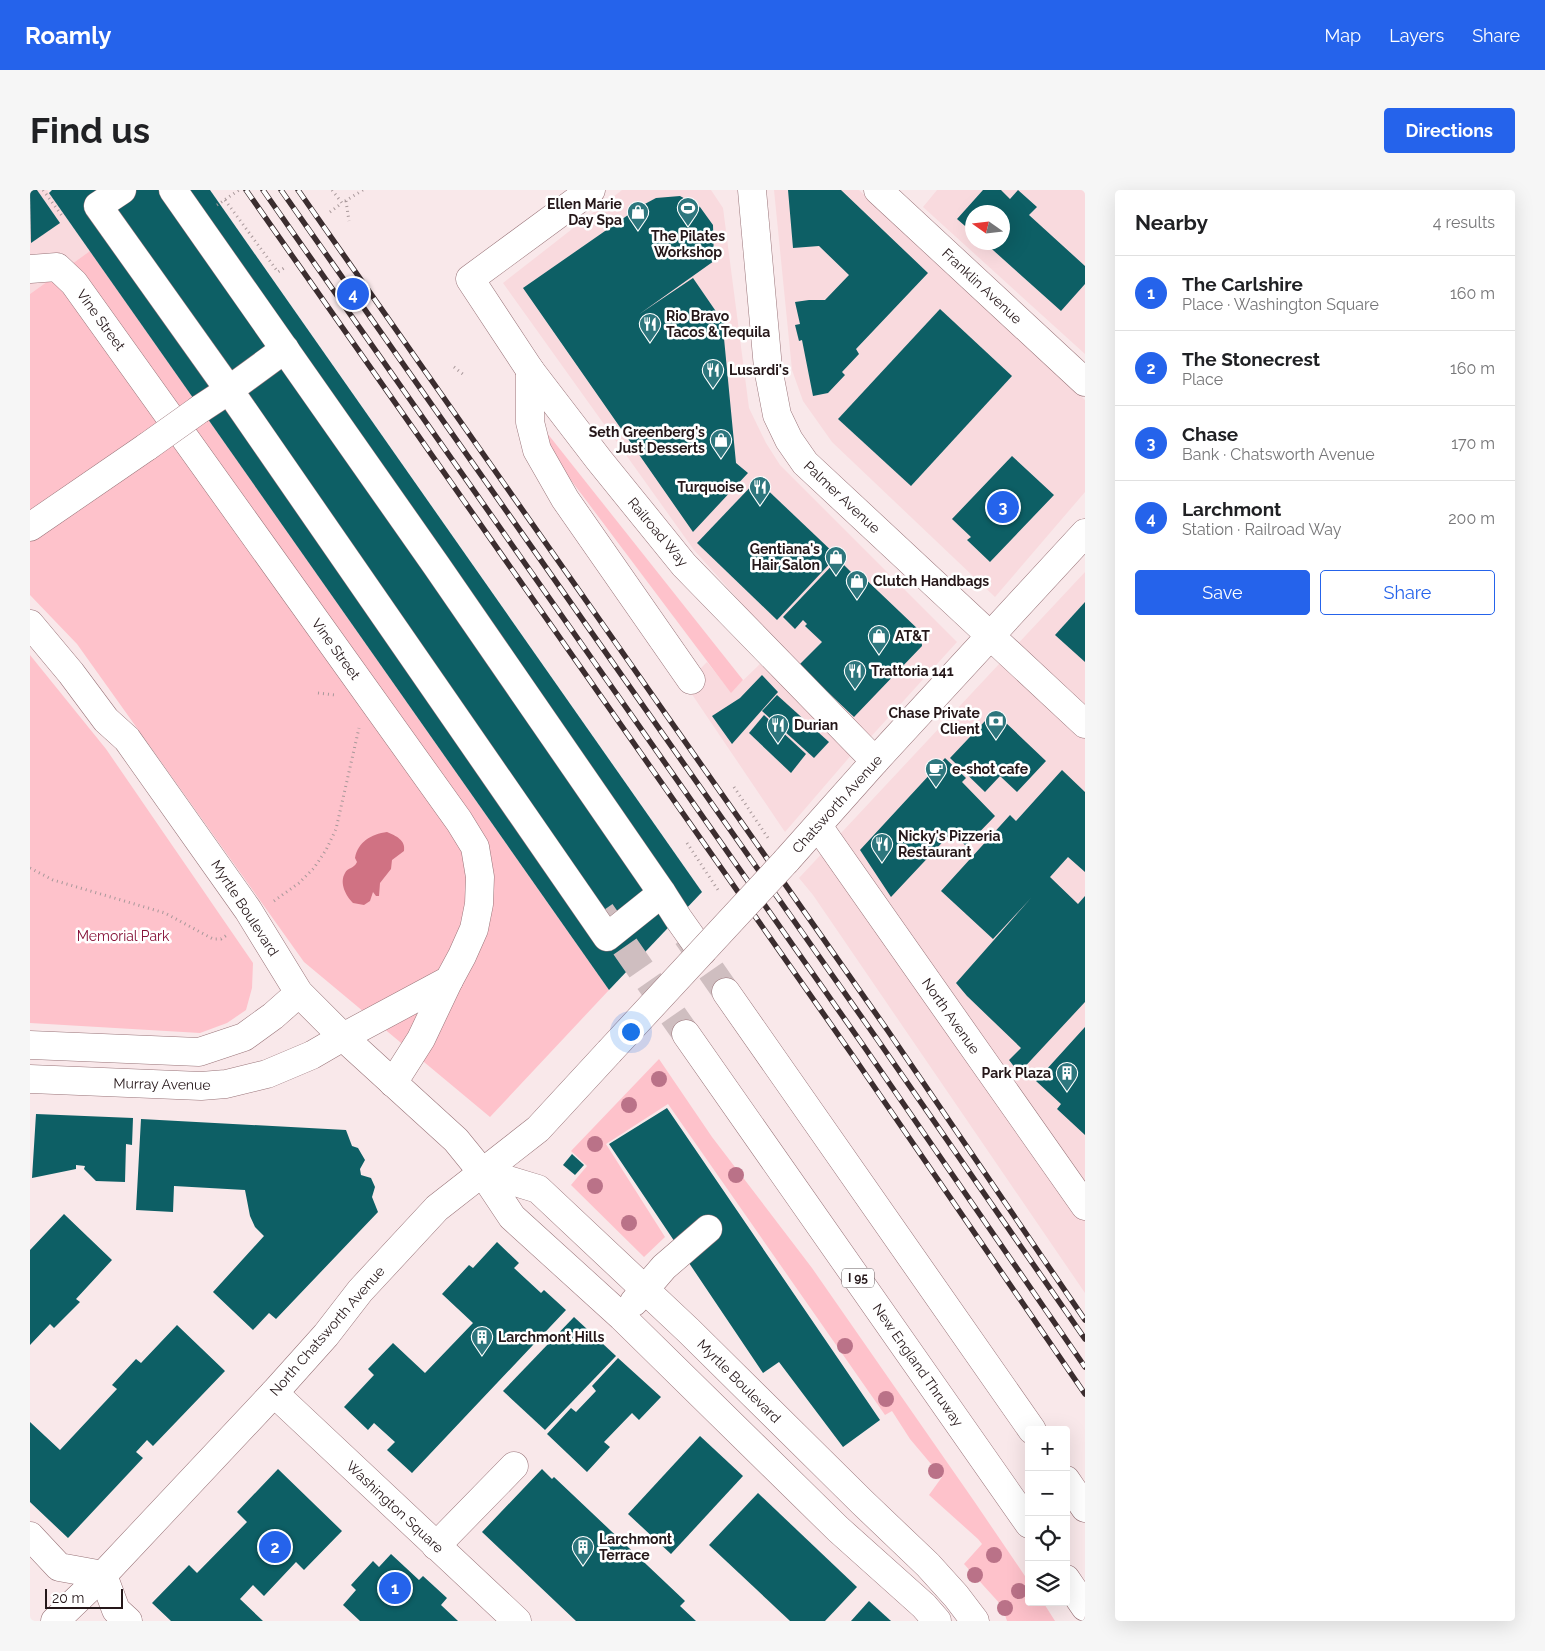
<!DOCTYPE html>
<meta charset="utf-8">
<style>
:root{--surface:#fff;--page:#f6f6f6;--text:#202124;--muted:#757577;--line:#e0e0e0;--accent:#2563eb}
body{margin:0;font-family:Raleway,sans-serif;background:var(--page);color:var(--text)}
.controls{position:absolute;right:15px;bottom:15px;display:grid;overflow:hidden;border-radius:5px;box-shadow:0 5px 20px #0002}
.controls button{width:45px;height:45px;display:grid;place-items:center;padding:0;border:0;border-bottom:1px solid var(--line);background:var(--surface);color:var(--text);font:25px sans-serif}
.compass{position:absolute;left:935px;top:15px;width:45px;height:45px;border-radius:50%;background:var(--surface);box-shadow:0 5px 20px #0002;rotate:284deg}
.scale{position:absolute;left:15px;bottom:12px;width:78px;box-sizing:border-box;padding-left:5px;border:2px solid #251719;border-top:0;font-size:14px;line-height:18px;white-space:nowrap;color:#251719;-webkit-text-stroke:4px #fff;paint-order:stroke}
.you{position:absolute;left:600px;top:841px;width:18px;height:18px;margin:-12px;border:4px solid #fff;border-radius:50%;background:#1a73e8;box-shadow:0 0 0 8px #1a73e833}
.badge{display:grid;place-items:center;width:32px;height:32px;border-radius:50%;background:var(--accent);color:#fff;font-size:16px;font-weight:700}
.pin{position:absolute;translate:-50% -50%;border:2px solid #fff;box-shadow:0 1px 5px #0006}
.list{margin:0;padding:0;list-style:none}
h2{display:flex;justify-content:space-between;align-items:center;height:65px;margin:0;padding:0 20px;font-size:21px}
h2 small{font-size:16px;font-weight:400;color:var(--muted)}
.list li{display:grid;grid-template-columns:32px 1fr auto;gap:15px;align-items:center;box-sizing:border-box;height:75px;padding:0 20px;border-top:1px solid var(--line)}
.list b{display:block;font-size:19px;white-space:nowrap}
.list p{margin:0;font-size:16px;white-space:nowrap;color:var(--muted)}
.list em{font-size:16px;font-style:normal;color:var(--muted)}
.actions{display:flex;gap:10px;padding:15px 20px}
.actions a{flex:1;padding:11px 0;border:1px solid var(--accent);border-radius:5px;text-align:center;font-size:18px;color:var(--accent)}
.actions .main{background:var(--accent);color:#fff}
.icon{flex:none;width:28px;height:28px;fill:none;stroke:currentColor;stroke-width:2;stroke-linecap:round;stroke-linejoin:round}
.map{position:relative;flex:none;width:1055px;height:1431px;overflow:hidden;border-radius:5px}
header{display:flex;align-items:center;gap:30px;box-sizing:border-box;height:70px;padding:0 25px;background:var(--accent);color:#fff}
header strong{font-size:24px}
nav{display:flex;gap:28px;margin-inline-start:auto;font-size:18px}
.intro{display:flex;align-items:center;justify-content:space-between;box-sizing:border-box;height:120px;padding:0 30px}
h1{margin:0;font-size:35px}
.button{padding:12px 22px;border-radius:5px;background:var(--accent);color:#fff;font-size:18px;font-weight:700}
main{display:flex;gap:30px;padding:0 30px}
aside{flex:1;background:var(--surface);border-radius:5px;box-shadow:0 5px 20px #0002}
.map>svg:first-child{display:block}
</style>
<header>
<strong>Roamly</strong>
<nav><a>Map</a><a>Layers</a><a>Share</a></nav>
</header>
<div class="intro"><h1>Find us</h1><a class="button">Directions</a></div>
<main>
<div class="map">
<svg width="1055" height="1431" viewBox="0 0 1055 1431">
<rect width="100%" height="100%" fill="#f9e8ea"/>
<g fill="#f9dade" fill-rule="evenodd">
<polygon points="0,0 17,0 60,61 0,104"/>
<polygon points="592,0 681,0 693,18 719,218 736,253 750,275 927,452 837,551 756,463 664,360 473,93"/>
<polygon points="744,0 829,0 1055,210 1055,302 965,407 802,252 773,211 762,180"/>
<path d="M907 0H1055V164L893 17ZM942 22H972V52H942Z"/>
<polygon points="1055,382 1055,1103 783,705 769,688"/>
<polygon points="677,472 701,502 730,474 823,563 755,642 655,494"/>
</g>
<g fill="#fec2cb">
<polygon points="60,61 579,800 460,927 274,772 47,454 0,405 0,104"/>
<polygon points="517,243 713,490 701,503 510,249"/>
<polygon points="0,465 76,559 223,773 222,798 216,820 197,833 170,843 0,833"/>
<polygon points="629,869 682,947 782,1078 944,1311 999,1392 999,1412 1013,1412 1025,1431 977,1431 972,1416 934,1374 952,1354 948,1349 899,1305 912,1287 880,1249 862,1221 855,1225 638,914 576,954 635,1047 614,1067 541,995 557,976 541,961"/>
</g>
<path fill="#d07283" d="M357 642C366 646 376 650 374 661L362 670 361 679 350 693 349 706H346L343 702 340 711 334 715 323 713C316 706 309 693 315 683 318 677 324 679 327 672L325 668C328 652 341 644 357 642Z"/>
<g fill="#0d5f65">
<polygon points="0,0 7,0 30,33 1,53"/>
<polygon points="22,0 180,0 672,702 579,800 19,3"/>
<polygon points="758,0 811,0 898,83 826,159 829,164 812,182 815,185 798,203 783,206 772,150 769,151 765,135 770,134 765,112 779,110 795,110 819,85 789,56 763,58"/>
<polygon points="953,0 971,0 980,9 988,0 1007,17 999,25 1055,76 1055,94 1031,121 954,52 972,52 972,22 942,22 942,42 927,29"/>
<polygon points="650,6 670,17 683,35 684,71 608,125 663,88 696,136 693,138 706,273 718,283 663,342 493,98 611,16 626,8"/>
<polygon points="910,119 982,186 881,296 808,229"/>
<polygon points="982,266 1024,305 960,372 937,350 941,347 922,329"/>
<polygon points="727,290 807,366 747,430 667,353"/>
<polygon points="808,369 824,385 827,381 891,442 892,456 824,527 769,475 792,452 775,436 777,434 773,430 765,439 753,427"/>
<polygon points="1055,412 1055,472 1025,445"/>
<polygon points="732,485 748,502 702,554 682,526 710,508"/>
<polygon points="747,505 799,552 784,568 732,521"/>
<polygon points="734,525 776,564 761,583 719,543"/>
<polygon points="973,530 1016,571 987,602 970,586 955,602 920,568 955,531"/>
<polygon points="915,568 936,588 932,592 965,626 936,656 922,642 861,707 830,660"/>
<polygon points="1032,580 1055,602 1055,682 1038,667 1020,687 1048,714 1055,706 1055,812 989,883 979,870 991,858 937,806 926,793 1001,708 963,749 911,701 980,625 986,631"/>
<polygon points="1055,837 1055,945 1027,919 1031,914 1006,891"/>
<polygon points="637,918 850,1230 813,1257 749,1172 733,1183 579,954"/>
<polygon points="6,924 103,928 102,955 96,954 95,992 66,991 54,979 55,976 46,975 46,979 2,988"/>
<polygon points="111,929 316,940 322,956 328,958 335,970 330,979 331,985 341,988 345,997 342,1007 348,1022 246,1129 239,1123 223,1140 183,1102 234,1046 225,1037 220,1026 215,1000 144,996 143,1022 106,1020"/>
<polygon points="542,964 554,975 545,985 533,975"/>
<polygon points="34,1024 82,1070 46,1109 50,1112 24,1138 20,1134 0,1155 0,1060"/>
<polygon points="467,1052 489,1073 484,1078 511,1103 514,1100 536,1120 382,1283 357,1260 365,1252 344,1233 338,1240 314,1217 344,1185 338,1179 363,1153 395,1183 443,1133 412,1104 439,1075 443,1078"/>
<polygon points="544,1127 586,1166 515,1240 473,1201"/>
<polygon points="147,1135 195,1181 123,1256 117,1250 106,1262 113,1268 38,1348 0,1312 0,1232 30,1260 87,1199 82,1195 106,1169 111,1173"/>
<polygon points="588,1168 631,1207 609,1230 602,1223 574,1252 580,1257 557,1282 517,1244 541,1218 546,1222 566,1201 562,1196"/>
<polygon points="670,1246 713,1286 641,1364 598,1324"/>
<polygon points="248,1279 312,1341 274,1380 266,1372 234,1406 223,1395 210,1409 233,1431 141,1431 122,1413 159,1375 167,1383 217,1332 207,1322"/>
<polygon points="512,1279 522,1289 524,1287 655,1411 650,1416 666,1431 546,1431 452,1342"/>
<polygon points="728,1303 827,1397 795,1431 760,1431 679,1355"/>
<polygon points="361,1364 389,1390 393,1386 417,1408 411,1415 428,1431 330,1431 313,1415 326,1400 321,1395 343,1371 349,1377"/>
<polygon points="839,1411 861,1431 821,1431"/>
</g>
<g fill="none" stroke-linecap="round" stroke-linejoin="round">
<g stroke="#cfbec0" stroke-width="28" stroke-dasharray="28 14" stroke-linecap="butt">
<polyline points="571,722 656,844"/>
<polyline points="657,746 696,802"/>
</g>
<g stroke="#997479" stroke-width="29">
<g id="minor">
<polyline points="92,0 68,16 199,200 577,747 632,703"/>
<polyline points="143,0 406,375 632,703 648,728 672,762"/>
<polyline points="561,0 440,89 500,180 569,270 654,375 845,571"/>
<polyline points="722,0 738,178 747,225 759,250 775,273 1055,534"/>
<polyline points="848,0 1055,192"/>
<polyline points="0,79 27,77 44,93 429,631 445,657 450,687 449,714 444,739 432,766 419,790 313,847 282,865 237,884 196,894 171,896 0,889"/>
<polyline points="500,180 500,232 507,260 535,309 661,490"/>
<polyline points="170,219 199,200 255,159"/>
<polyline points="0,337 118,256"/>
<polyline points="0,434 41,483 76,530 97,549 218,720 269,803 313,847 426,950 452,982 482,1027 592,1127 808,1339 894,1416 907,1431"/>
<polyline points="788,636 1055,1016"/>
<polyline points="756,671 845,571 1055,343"/>
<polyline points="0,855 169,862 214,847 243,826 269,803"/>
<polyline points="363,893 391,849 419,790"/>
<polyline points="452,982 508,999 659,1141 832,1312 898,1375 926,1406 945,1431"/>
<polyline points="604,1112 634,1077 678,1039"/>
<polyline points="244,1203 487,1431"/>
<polyline points="0,1346 29,1377 73,1385 86,1420 98,1431"/>
<polyline points="406,1356 484,1276"/>
<polyline points="25,1431 73,1385 244,1203 296,1145 330,1101 407,1018 508,939 579,862"/>
</g>
</g>
<g stroke="#997479" stroke-width="29">
<g id="highway">
<polyline points="696,802 1002,1240"/>
<polyline points="656,844 999,1334"/>
<polyline points="1036,1290 1055,1318"/>
<polyline points="1036,1389 1055,1417"/>
</g>
</g>
<g stroke="#a8989a" stroke-width="3" stroke-dasharray="1 4" stroke-linecap="butt">
<polyline points="13,0 33,27"/>
<polyline points="302,0 312,13 333,0"/>
<polyline points="195,10 248,82 254,78"/>
<polyline points="316,11 319,31"/>
<polyline points="187,15 209,0"/>
<polyline points="300,22 312,13"/>
<polyline points="424,177 434,185"/>
<polyline points="288,503 305,505"/>
<polyline points="704,597 740,651"/>
<polyline points="657,653 690,703"/>
<polyline points="0,678 23,690 135,723 183,749 191,749 197,745"/>
<polyline points="244,711 269,693 284,678 296,660 306,639 329,538"/>
</g>
<use href="#minor" stroke="#fff" stroke-width="28"/>
<use href="#highway" stroke="#fff" stroke-width="28"/>
<g stroke="#3b2d2f" stroke-width="5.5">
<g id="rail">
<polyline points="216,0 823,866 1055,1204"/>
<polyline points="233,0 835,858 1055,1177"/>
<polyline points="251,0 847,849 1055,1149"/>
<polyline points="268,0 858,841 1055,1130"/>
</g>
</g>
<use href="#rail" stroke="#fff" stroke-width="4" stroke-dasharray="11" stroke-linecap="butt"/>
<g stroke="#997479" stroke-width="29" stroke-linecap="butt">
<g id="minor-bridge">
<polyline points="118,256 170,219"/>
<polyline points="579,862 756,671"/>
</g>
</g>
<use href="#minor-bridge" stroke="#fff" stroke-width="28"/>
</g>
<g fill="#ba7288">
<circle cx="629" cy="889" r="8"/>
<circle cx="599" cy="915" r="8"/>
<circle cx="565" cy="954" r="8"/>
<circle cx="706" cy="985" r="8"/>
<circle cx="565" cy="996" r="8"/>
<circle cx="599" cy="1033" r="8"/>
<circle cx="815" cy="1156" r="8"/>
<circle cx="856" cy="1209" r="8"/>
<circle cx="906" cy="1281" r="8"/>
<circle cx="964" cy="1365" r="8"/>
<circle cx="945" cy="1385" r="8"/>
<circle cx="989" cy="1401" r="8"/>
<circle cx="975" cy="1418" r="8"/>
</g>
<defs>
<g id="stadium-pin" transform="scale(1.125)"><path d="M0 17L-7.5 6A9.5 9.5 0 1 1 7.5 6Z" fill="#2d767d" stroke="#fff"/><path d="M0-5a6.5 5 0 1 0 0 10a6.5 5 0 1 0 0-10ZM-3.5-1.8h7v3.6h-7Z" fill="#fff"/></g>
<g id="shop-pin" transform="scale(1.125)"><path d="M0 17L-7.5 6A9.5 9.5 0 1 1 7.5 6Z" fill="#2d767d" stroke="#fff"/><path d="M-5-2.5h2.3a2.7 3.5 0 0 1 5.4 0H5L5.5 6h-11ZM-1.5-2.5h3a1.5 2.3 0 0 0-3 0Z" fill="#fff"/></g>
<g id="restaurant-pin" transform="scale(1.125)"><path d="M0 17L-7.5 6A9.5 9.5 0 1 1 7.5 6Z" fill="#2d767d" stroke="#fff"/><path d="M-5-6h1v4h1v-4h1v4h1v-4h1v5L-1.5 .5V6h-2V.5L-5-1ZM5-6V6H3V1.5H1.5Q1.5-4 5-6Z" fill="#fff"/></g>
<g id="bank-pin" transform="scale(1.125)"><path d="M0 17L-7.5 6A9.5 9.5 0 1 1 7.5 6Z" fill="#2d767d" stroke="#fff"/><path d="M-6-4H6V4H-6ZM0-2.3a2.3 2.3 0 1 0 0 4.6a2.3 2.3 0 1 0 0-4.6Z" fill="#fff"/></g>
<g id="cafe-pin" transform="scale(1.125)"><path d="M0 17L-7.5 6A9.5 9.5 0 1 1 7.5 6Z" fill="#2d767d" stroke="#fff"/><path d="M-5.5-4.5H6V0H3Q3 3.5 0 3.5H-2.5Q-5.5 3.5-5.5 0ZM3-3.2v2h1.7v-2ZM-6 4.5H4V6H-6Z" fill="#fff"/></g>
<g id="building-pin" transform="scale(1.125)"><path d="M0 17L-7.5 6A9.5 9.5 0 1 1 7.5 6Z" fill="#2d767d" stroke="#fff"/><path d="M-4-6H4V6H1V3H-1V6H-4ZM-2.5-4.3h1.7v1.8h-1.7ZM.8-4.3h1.7v1.8H.8ZM-2.5-1h1.7V.8h-1.7ZM.8-1h1.7V.8H.8Z" fill="#fff"/></g>
</defs>
<g fill-rule="evenodd">
<use href="#stadium-pin" x="658" y="18"/>
<use href="#shop-pin" x="608" y="22"/>
<use href="#restaurant-pin" x="620" y="134"/>
<use href="#restaurant-pin" x="683" y="180"/>
<use href="#shop-pin" x="691" y="250"/>
<use href="#restaurant-pin" x="730" y="297"/>
<use href="#shop-pin" x="806" y="367"/>
<use href="#shop-pin" x="827" y="391"/>
<use href="#shop-pin" x="849" y="446"/>
<use href="#restaurant-pin" x="825" y="481"/>
<use href="#bank-pin" x="966" y="531"/>
<use href="#restaurant-pin" x="748" y="535"/>
<use href="#cafe-pin" x="906" y="579"/>
<use href="#restaurant-pin" x="852" y="654"/>
<use href="#building-pin" x="1037" y="883"/>
<use href="#building-pin" x="452" y="1147"/>
<use href="#building-pin" x="553" y="1357"/>
</g>
<g text-anchor="middle" dominant-baseline="central" stroke-width="5" stroke-linejoin="round" paint-order="stroke">
<rect fill="#fff" stroke="#665d5e" stroke-width="1" x="812" y="1078.5" width="32" height="19" rx="4"/>
<g font-size="12" font-weight="bold" fill="#251719">
<text x="828" y="1088">I 95</text>
</g>
<g font-size="14" font-weight="bold" fill="#251719" stroke="#fff" text-anchor="start">
<text x="592" y="14" text-anchor="end">Ellen Marie<tspan x="592" dy="16">Day Spa</tspan></text>
<text x="658" y="46" text-anchor="middle">The Pilates<tspan x="658" dy="16">Workshop</tspan></text>
<text x="636" y="126">Rio Bravo<tspan x="636" dy="16">Tacos &amp; Tequila</tspan></text>
<text x="699" y="180">Lusardi's</text>
<text x="675" y="242" text-anchor="end">Seth Greenberg's<tspan x="675" dy="16">Just Desserts</tspan></text>
<text x="714" y="297" text-anchor="end">Turquoise</text>
<text x="790" y="359" text-anchor="end">Gentiana's<tspan x="790" dy="16">Hair Salon</tspan></text>
<text x="843" y="391">Clutch Handbags</text>
<text x="865" y="446">AT&amp;T</text>
<text x="841" y="481">Trattoria 141</text>
<text x="950" y="523" text-anchor="end">Chase Private<tspan x="950" dy="16">Client</tspan></text>
<text x="764" y="535">Durian</text>
<text x="922" y="579">e-shot cafe</text>
<text x="868" y="646">Nicky's Pizzeria<tspan x="868" dy="16">Restaurant</tspan></text>
<text x="1021" y="883" text-anchor="end">Park Plaza</text>
<text x="468" y="1147">Larchmont Hills</text>
<text x="569" y="1349">Larchmont<tspan x="569" dy="16">Terrace</tspan></text>
</g>
<g font-size="14" fill="#251719" stroke="#fff">
<text transform="translate(952 96) rotate(43)">Franklin Avenue</text>
<text transform="translate(71 130) rotate(54)">Vine Street</text>
<text transform="translate(812 307) rotate(43)">Palmer Avenue</text>
<text transform="translate(628 342) rotate(50)">Railroad Way</text>
<text transform="translate(306 459) rotate(54)">Vine Street</text>
<text transform="translate(807 614) rotate(-48)">Chatsworth Avenue</text>
<text transform="translate(215 718) rotate(57)">Myrtle Boulevard</text>
<text transform="translate(921 826) rotate(55)">North Avenue</text>
<text transform="translate(132 894) rotate(1)">Murray Avenue</text>
<text transform="translate(297 1141) rotate(-49)">North Chatsworth Avenue</text>
<text transform="translate(888 1175) rotate(55)">New England Thruway</text>
<text transform="translate(709 1191) rotate(45)">Myrtle Boulevard</text>
<text transform="translate(365 1317) rotate(43)">Washington Square</text>
</g>
<g font-size="14" fill="#861238" stroke="#fff">
<text x="93" y="746">Memorial Park</text>
</g>
</g>
</svg>
<div class="controls">
<button>+</button>
<button>−</button>
<button><svg class="icon" aria-label="locate" viewBox="0 0 24 24"><circle cx="12" cy="12" r="6"/><path d="M12 2v4M12 18v4M2 12h4M18 12h4"/></svg></button>
<button><svg class="icon" aria-label="layers" viewBox="0 0 24 24"><path d="M12 4l9 5-9 5-9-5zM3 14l9 5 9-5"/></svg></button>
</div>
<svg class="compass" viewBox="-18 -18 36 36"><path d="M0-13l5 13h-10z" fill="#e53935"/><path d="M0 13l5-13h-10z" fill="#757577"/></svg>
<div class="scale">20 m</div>
<div class="you"></div>
<div class="pin badge" style="left:365px;top:1398px">1</div>
<div class="pin badge" style="left:245px;top:1357px">2</div>
<div class="pin badge" style="left:973px;top:317px">3</div>
<div class="pin badge" style="left:323px;top:104px">4</div>
</div>
<aside>
<h2>Nearby<small>4 results</small></h2>
<ul class="list">
<li><span class="badge">1</span><div><b>The Carlshire</b><p>Place · Washington Square</p></div><em>160 m</em></li>
<li><span class="badge">2</span><div><b>The Stonecrest</b><p>Place</p></div><em>160 m</em></li>
<li><span class="badge">3</span><div><b>Chase</b><p>Bank · Chatsworth Avenue</p></div><em>170 m</em></li>
<li><span class="badge">4</span><div><b>Larchmont</b><p>Station · Railroad Way</p></div><em>200 m</em></li>
</ul>
<div class="actions"><a class="main">Save</a><a>Share</a></div>
</aside>
</main>
